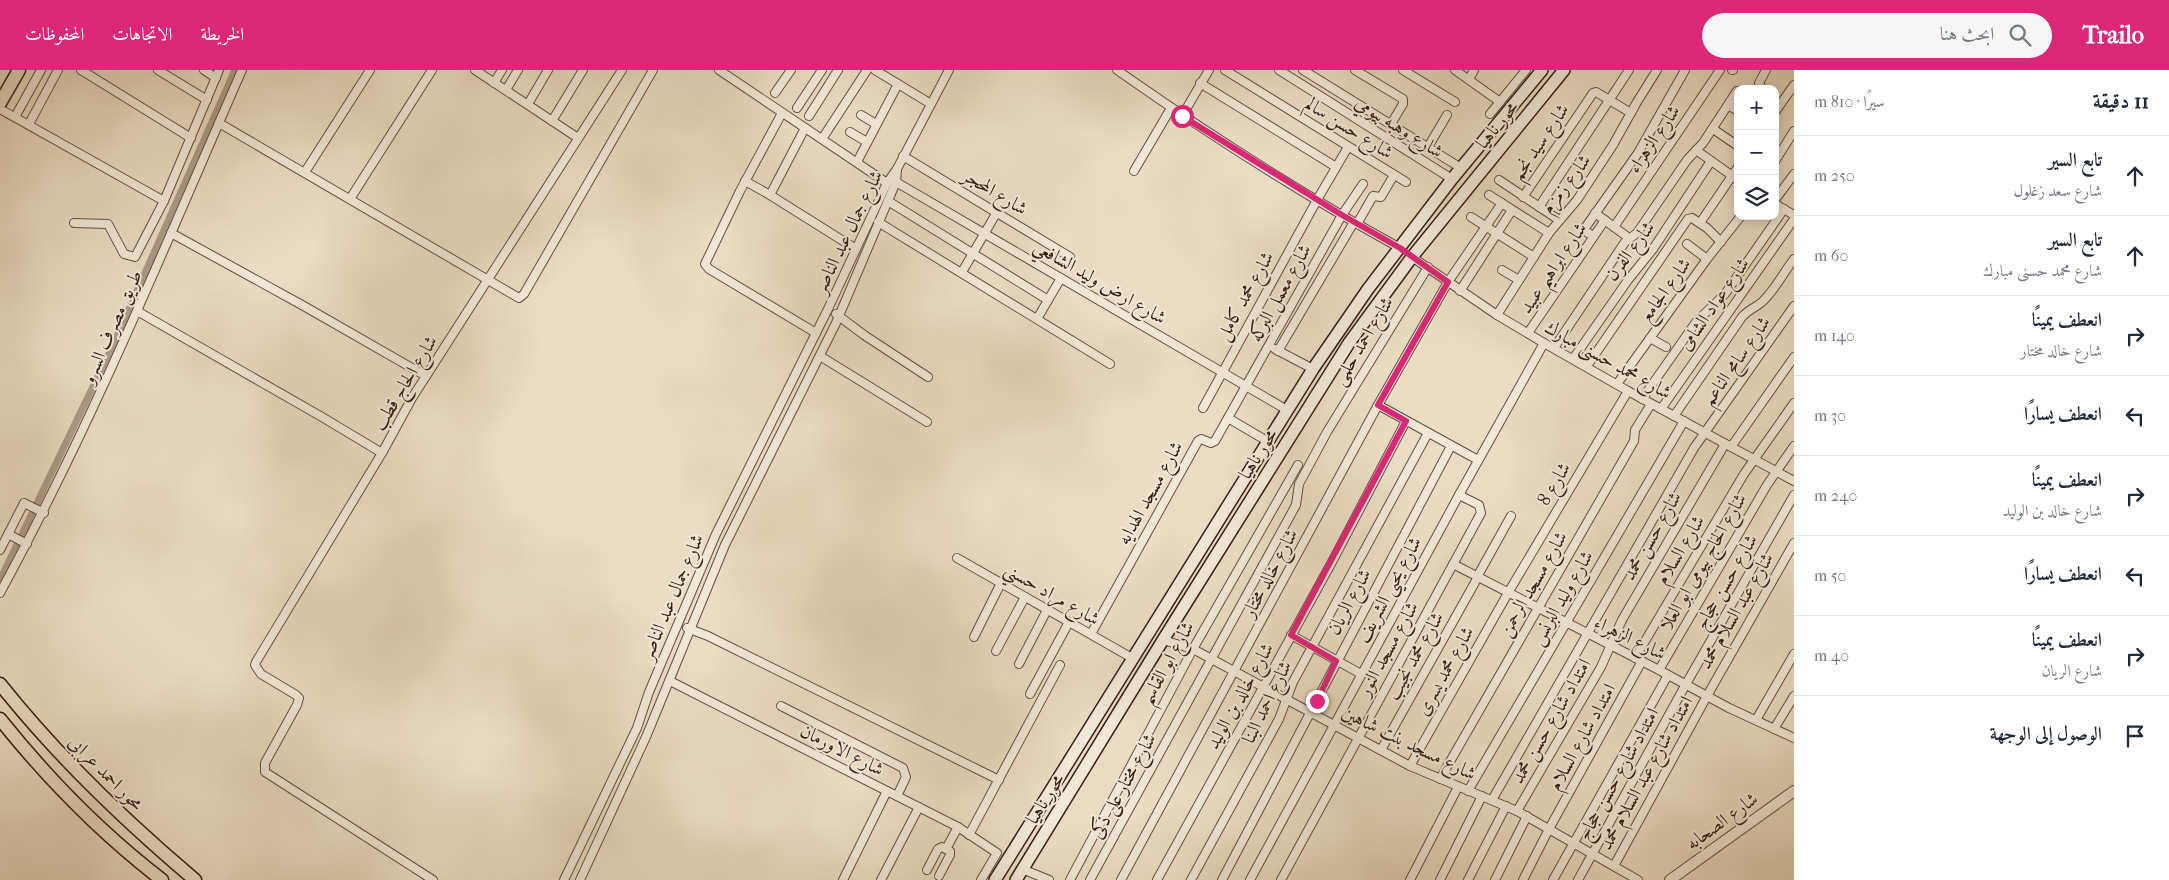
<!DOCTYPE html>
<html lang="ar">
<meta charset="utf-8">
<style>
:root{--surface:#fff;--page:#f6f6f7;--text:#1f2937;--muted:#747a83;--line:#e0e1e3;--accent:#db2777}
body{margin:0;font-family:"IM FELL French Canon",Amiri,serif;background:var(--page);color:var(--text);direction:rtl}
.controls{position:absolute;right:15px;top:15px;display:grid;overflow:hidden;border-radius:10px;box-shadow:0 2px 12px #0003}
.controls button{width:45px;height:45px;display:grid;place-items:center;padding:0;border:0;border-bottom:1px solid var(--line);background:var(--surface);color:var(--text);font:25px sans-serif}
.stop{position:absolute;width:15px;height:15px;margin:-11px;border:4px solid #db2777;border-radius:50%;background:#fff}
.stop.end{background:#db2777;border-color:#fff;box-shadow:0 1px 5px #0008}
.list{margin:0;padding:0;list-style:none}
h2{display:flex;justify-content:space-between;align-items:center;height:65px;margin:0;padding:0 20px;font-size:21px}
h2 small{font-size:16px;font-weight:400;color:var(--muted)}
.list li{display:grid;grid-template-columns:32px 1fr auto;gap:15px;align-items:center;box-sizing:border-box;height:80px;padding:0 20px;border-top:1px solid var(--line)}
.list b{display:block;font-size:19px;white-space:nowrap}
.list p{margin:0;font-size:16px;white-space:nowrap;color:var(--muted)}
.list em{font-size:16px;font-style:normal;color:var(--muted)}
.icon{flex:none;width:28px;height:28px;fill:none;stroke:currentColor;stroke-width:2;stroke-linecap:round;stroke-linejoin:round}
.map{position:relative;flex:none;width:1794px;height:810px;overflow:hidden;direction:ltr}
header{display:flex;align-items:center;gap:30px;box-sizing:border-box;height:70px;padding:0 25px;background:var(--accent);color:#fff}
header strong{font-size:24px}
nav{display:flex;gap:28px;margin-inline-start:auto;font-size:18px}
.search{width:350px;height:45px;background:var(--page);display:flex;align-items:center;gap:12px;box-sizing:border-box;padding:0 18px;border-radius:28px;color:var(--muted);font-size:19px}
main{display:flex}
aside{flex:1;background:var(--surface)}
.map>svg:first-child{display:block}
</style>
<header>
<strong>Trailo</strong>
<div class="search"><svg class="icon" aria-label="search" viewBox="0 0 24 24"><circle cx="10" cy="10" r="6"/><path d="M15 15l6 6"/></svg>ابحث هنا</div>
<nav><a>الخريطة</a><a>الاتجاهات</a><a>المحفوظات</a></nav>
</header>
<main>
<aside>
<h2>11 دقيقة<small>سيرًا · 810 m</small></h2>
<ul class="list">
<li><svg class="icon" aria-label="ahead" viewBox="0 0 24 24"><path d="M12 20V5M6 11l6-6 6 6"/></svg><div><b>تابع السير</b><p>شارع سعد زغلول</p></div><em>250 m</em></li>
<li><svg class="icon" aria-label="ahead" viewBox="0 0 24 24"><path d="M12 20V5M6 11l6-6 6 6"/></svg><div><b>تابع السير</b><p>شارع محمد حسنى مبارك</p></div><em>60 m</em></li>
<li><svg class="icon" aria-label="right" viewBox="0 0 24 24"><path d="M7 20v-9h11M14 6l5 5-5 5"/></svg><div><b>انعطف يمينًا</b><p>شارع خالد مختار</p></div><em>140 m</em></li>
<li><svg class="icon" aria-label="left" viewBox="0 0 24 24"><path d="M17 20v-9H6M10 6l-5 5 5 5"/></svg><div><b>انعطف يسارًا</b></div><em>30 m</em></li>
<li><svg class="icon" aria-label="right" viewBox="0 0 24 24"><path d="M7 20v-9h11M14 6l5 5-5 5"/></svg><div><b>انعطف يمينًا</b><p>شارع خالد بن الوليد</p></div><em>240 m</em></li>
<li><svg class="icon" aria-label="left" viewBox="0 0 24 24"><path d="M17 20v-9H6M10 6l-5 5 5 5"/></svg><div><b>انعطف يسارًا</b></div><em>50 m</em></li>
<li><svg class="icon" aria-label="right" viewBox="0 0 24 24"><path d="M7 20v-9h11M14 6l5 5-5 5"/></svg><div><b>انعطف يمينًا</b><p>شارع الريان</p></div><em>40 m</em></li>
<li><svg class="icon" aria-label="arrive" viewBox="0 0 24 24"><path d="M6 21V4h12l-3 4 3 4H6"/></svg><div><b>الوصول إلى الوجهة</b></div></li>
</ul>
</aside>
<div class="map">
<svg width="1794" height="810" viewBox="0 0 1794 810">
<rect width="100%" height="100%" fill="#ebdcc3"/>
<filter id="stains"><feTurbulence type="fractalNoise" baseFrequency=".004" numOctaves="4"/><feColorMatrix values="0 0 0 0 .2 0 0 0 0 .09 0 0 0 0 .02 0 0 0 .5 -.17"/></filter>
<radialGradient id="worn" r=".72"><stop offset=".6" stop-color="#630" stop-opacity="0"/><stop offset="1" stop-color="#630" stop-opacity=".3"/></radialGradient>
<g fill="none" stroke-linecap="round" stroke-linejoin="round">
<polyline stroke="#ad9b88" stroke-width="7" points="0,510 114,273 235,0"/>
<g stroke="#634e40" stroke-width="10">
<g id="minor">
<polyline points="81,0 191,68"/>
<polyline points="158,0 207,30"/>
<polyline points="204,0 216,8"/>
<polyline points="475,0 578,68"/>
<polyline points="719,0 887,113"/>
<polyline points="875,0 931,34"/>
<path d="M1117 0C1208 64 1302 124 1400 178"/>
<polyline points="1225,0 1406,112"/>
<polyline points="1279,0 1452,109"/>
<polyline points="1303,0 1461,98"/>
<polyline points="1355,0 1403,29 1403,34 1391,54"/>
<polyline points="1403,0 1455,32"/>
<polyline points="1455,0 1500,32"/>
<polyline points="1732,0 1733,0"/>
<polyline points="1469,9 1474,0"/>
<polyline points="494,13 502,0"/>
<polyline points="1200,13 1336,97"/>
<polyline points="1762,19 1759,13 1766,0"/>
<polyline points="506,20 518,0"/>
<polyline points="775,23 791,0"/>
<polyline points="528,34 548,0"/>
<polyline points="1728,35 1738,41"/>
<polyline points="797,38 822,0"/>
<polyline points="0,39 164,131"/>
<polyline points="1775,42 1794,15"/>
<polyline points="782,43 740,121 705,194 709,199 816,263"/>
<polyline points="1490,44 1526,0"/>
<polyline points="861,45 876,54"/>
<polyline points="809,46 838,0"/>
<polyline points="1182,46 1209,0"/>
<polyline points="15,47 41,0"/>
<polyline points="552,51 583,0"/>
<polyline points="219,53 519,228 524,224 653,0"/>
<polyline points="29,54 58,0"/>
<polyline points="805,58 770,125 856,179"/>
<polyline points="1713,59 1738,76"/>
<polyline points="850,62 867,72"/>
<polyline points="822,69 867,0"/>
<polyline points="1428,77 1447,45"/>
<polyline points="1696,80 1738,110"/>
<polyline points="903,86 1070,187"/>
<polyline points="1775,91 1794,61"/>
<polyline points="857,92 898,14"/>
<polyline points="1134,101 1171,38"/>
<polyline points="305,102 370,0"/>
<polyline points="1499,110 1559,150"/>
<polyline points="745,111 770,125"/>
<polyline points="896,112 1287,340"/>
<polyline points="1489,125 1549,163"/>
<polyline points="1523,127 1593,23 1596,22 1631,43"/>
<polyline points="350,129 432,0"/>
<polyline points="1775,130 1794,104"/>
<polyline points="888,131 1048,230"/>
<polyline points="1775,134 1794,145"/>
<polyline points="1539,137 1629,0"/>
<polyline points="1595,143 1629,168"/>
<polyline points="1471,147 1534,187"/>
<polyline points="878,152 1110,294"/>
<polyline points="74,153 108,154 124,184 135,187 164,131 219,0"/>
<polyline points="1700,153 1738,97"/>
<polyline points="1357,154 1373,126 1381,127 1394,105"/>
<polyline points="1614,157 1720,0"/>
<polyline points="171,163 302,235 426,306"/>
<polyline points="1593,166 1585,161 1585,158 1638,83 1685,0"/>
<polyline points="1687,174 1707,189"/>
<polyline points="1412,187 1497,245 1544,273 1628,321 1794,411"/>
<polyline points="1502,200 1519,210"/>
<polyline points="962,202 997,142"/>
<polyline points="1460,221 1512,140"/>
<polyline points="137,241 322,347 382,383"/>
<polyline points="836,244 864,265 928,307"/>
<polyline points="1497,245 1549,163 1577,130 1613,75 1637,32 1657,0"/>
<polyline points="1037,249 1061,208"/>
<polyline points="1528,263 1605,150"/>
<polyline points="1650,268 1666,277"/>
<polyline points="1554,278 1625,172 1637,163 1687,90 1703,73 1737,21"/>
<polyline points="1275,279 1313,299"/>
<polyline points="1278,281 1354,152"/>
<polyline points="820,286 927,352"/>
<polyline points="1573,289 1628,210 1653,179 1711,91"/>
<polyline points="1587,296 1688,149 1692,148 1707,158 1721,172"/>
<polyline points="1617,314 1707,189 1741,146"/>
<polyline points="1642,329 1696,252 1725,224 1784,139"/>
<polyline points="1378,335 1478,390"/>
<polyline points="1203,338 1317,130 1348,77"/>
<polyline points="1661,339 1794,149"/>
<path d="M1674 346 1742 247C1750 238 1758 237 1764 230 1776 218 1784 202 1794 189"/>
<polyline points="1228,348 1267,371"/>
<polyline points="1731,377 1794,287"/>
<polyline points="8,464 27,474"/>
<polyline points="0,480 24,433 44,443"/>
<polyline points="957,488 1132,588"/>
<polyline points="1453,494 1659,600 1729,638 1794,668"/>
<polyline points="1477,507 1511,446"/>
<path d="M0 523C92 354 165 176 242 0"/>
<polyline points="687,558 708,566 999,710"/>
<polyline points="1091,564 1198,371 1201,369 1211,373 1215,371 1342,145 1363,114"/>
<polyline points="1291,565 1361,604"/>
<polyline points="974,567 1001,513"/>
<polyline points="1163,570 1193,579 1410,696 1517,741 1638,810"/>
<polyline points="996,581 1025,527"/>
<polyline points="1635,588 1744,404 1794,333"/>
<polyline points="1019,594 1047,540"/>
<polyline points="1659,600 1767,415 1794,376"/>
<polyline points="670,611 958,757 997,783 981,810"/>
<polyline points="1030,624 1069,552"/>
<polyline points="781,636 903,698 906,707 897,726"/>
<polyline points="1756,650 1794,584"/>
<polyline points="1774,659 1794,626"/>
<polyline points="1381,680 1478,507"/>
<polyline points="1410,696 1508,523 1628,321"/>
<polyline points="1440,709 1634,371 1635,360 1651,334"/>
<polyline points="1468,721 1684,351"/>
<polyline points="1492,730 1694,378 1794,236"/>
<polyline points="1517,741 1601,597 1622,550 1725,374"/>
<polyline points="969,765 1060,595"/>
<polyline points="946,779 958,757"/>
<polyline points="1614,796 1707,626 1794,473"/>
<polyline points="1022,799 1049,810"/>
<polyline points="927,800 938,779 942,777 950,781 950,785 939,806"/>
<polyline points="433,810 265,702 265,693 297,635 299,628 296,625 261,604 255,595 256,592 382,383 412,328 622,0"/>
<polyline points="564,810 637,658 649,622 716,464 828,239 887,113 897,99 949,0"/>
<polyline points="580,810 646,667 725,475 836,253 896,112 897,99"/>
<polyline points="843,810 887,721"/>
<polyline points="881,810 919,737"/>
<polyline points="1070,810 1193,579 1298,395"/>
<polyline points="1090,810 1296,435 1299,414 1327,362 1428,197"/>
<polyline points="1121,810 1378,335 1448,212 1502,133"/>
<polyline points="1157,810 1332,492 1406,351"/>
<polyline points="1191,810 1279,649 1293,612 1428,363"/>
<polyline points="1222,810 1451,376"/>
<polyline points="1250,810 1459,425 1544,273"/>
<polyline points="1281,810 1481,443 1479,435 1459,425"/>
<polyline points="1410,810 1458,717"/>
<polyline points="1440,810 1482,726"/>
<polyline points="1468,810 1506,736"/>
<polyline points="1495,810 1527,746"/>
<polyline points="1523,810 1549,759 1642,591"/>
<polyline points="1553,810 1668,605"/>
<polyline points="1578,810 1686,614 1794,425"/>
</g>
</g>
<g stroke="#634e40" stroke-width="12">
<polyline id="tertiary" points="1670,810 1794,721"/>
</g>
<g stroke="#361e15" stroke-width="14">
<g id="secondary">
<polyline points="995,810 1313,299 1368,219 1452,109 1542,0"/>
<polyline points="1016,810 1163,570 1349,273 1412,187 1564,0"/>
</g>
</g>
<g stroke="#361e15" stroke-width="15">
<g id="primary">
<polyline points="0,33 19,0"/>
<path d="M0 614C58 687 124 750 195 810"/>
<path d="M0 649C48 709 101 763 162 810"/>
</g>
</g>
<use href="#minor" stroke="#f2e8d8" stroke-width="8"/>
<use href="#tertiary" stroke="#f2e8d8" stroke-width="10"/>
<use href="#secondary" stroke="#f2e8d8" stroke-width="11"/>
<use href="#primary" stroke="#ebdcc3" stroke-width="12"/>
</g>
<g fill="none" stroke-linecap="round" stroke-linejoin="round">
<polyline stroke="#db2777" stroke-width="6" points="1182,46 1342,145 1400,178 1448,212 1378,335 1406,351 1291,565 1336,591 1317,631"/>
</g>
<g text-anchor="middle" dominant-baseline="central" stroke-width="4" stroke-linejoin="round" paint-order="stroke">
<g font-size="19" fill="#361e15" stroke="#f2e8d8">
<text transform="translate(1497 55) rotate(-51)">محور ناهيا</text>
<text transform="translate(1399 57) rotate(32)">شارع وهبه بيومي</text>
<text transform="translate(1349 58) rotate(32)">شارع حسن سالم</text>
<text transform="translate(1654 69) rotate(-56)">شارع الزهراء</text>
<text transform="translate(1540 72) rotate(-56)">شارع سيد نجم</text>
<text transform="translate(1566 114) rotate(-53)">شارع زمزم</text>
<text transform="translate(995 122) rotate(31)">شارع المحجر</text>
<text transform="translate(848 162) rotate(-64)">شارع جمال عبد الناصر</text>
<text transform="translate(1630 181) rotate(-53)">شارع الفرن</text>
<text transform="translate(1553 198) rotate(-56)">شارع ابراهيم عبيد</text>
<text transform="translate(1100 212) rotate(30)">شارع ارض وليد الشافعي</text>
<text transform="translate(1665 220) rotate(-54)">شارع الجامع</text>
<text transform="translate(1280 223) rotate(-61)">شارع معمل البركه</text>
<text transform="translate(1245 226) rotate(-61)">شارع محمد كامل</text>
<text transform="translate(1714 234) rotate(-55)">شارع عواد الشامى</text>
<text transform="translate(112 257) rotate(-66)">طريق مصرف السرو</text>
<text transform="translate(1363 271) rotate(-59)">شارع احمد حلمى</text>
<text transform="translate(1608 290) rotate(29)">شارع محمد حسنى مبارك</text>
<text transform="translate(1736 291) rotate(-55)">شارع سامح الناعم</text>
<text transform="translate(405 313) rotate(-59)">شارع الحاج قطب</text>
<text transform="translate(1258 384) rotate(-58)">محور ناهيا</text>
<text transform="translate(1554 414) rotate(-59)">شارع 8</text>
<text transform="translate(1150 423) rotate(-61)">شارع مسجد الهدايه</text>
<text transform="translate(1652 466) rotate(-60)">شارع حسن محمد</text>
<text transform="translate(1680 480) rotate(-59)">شارع السلام</text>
<text transform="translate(1703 492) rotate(-60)">شارع الحاج بيومى ابو العلا</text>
<text transform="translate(1270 503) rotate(-62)">شارع خالد مختار</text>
<text transform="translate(1726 512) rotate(-60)">شارع حسن حجاج</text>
<text transform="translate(1533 514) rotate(-60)">شارع مسجد الرحمن</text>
<text transform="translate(1389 520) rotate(-62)">شارع يحيى الشريف</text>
<text transform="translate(1052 524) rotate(30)">شارع مراد حسني</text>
<text transform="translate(672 527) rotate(-67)">شارع جمال عبد الناصر</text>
<text transform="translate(1562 528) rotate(-60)">شارع وليد البرنس</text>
<text transform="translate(1349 532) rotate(-62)">شارع الريان</text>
<text transform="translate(1736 541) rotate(-60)">شارع عبد السلام محمد</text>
<text transform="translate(1630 568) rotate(26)">شارع الزهراء</text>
<text transform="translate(1388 579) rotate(-61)">شارع مسجد النور</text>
<text transform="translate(1415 586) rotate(-61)">شارع محمد نجيب</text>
<text transform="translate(1167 593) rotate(-61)">شارع ابو القاسم</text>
<text transform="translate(1445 601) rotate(-61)">شارع محمد يسرى</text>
<text transform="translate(1240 626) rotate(-61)">شارع خالد بن الوليد</text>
<text transform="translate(1267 632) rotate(-64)">شارع احمد البنا</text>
<text transform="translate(1551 651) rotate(-60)">امتداد شارع حسن محمد</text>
<text transform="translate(1582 667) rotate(-61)">امتداد شارع السلام</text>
<text transform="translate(1409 673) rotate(26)">شارع مسجد بنت شاهين</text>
<text transform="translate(842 680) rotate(27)">شارع الاورمان</text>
<text transform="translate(106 703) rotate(45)">محور احمد عرابى</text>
<text transform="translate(1646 703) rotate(-61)">امتداد شارع عبد السلام محمد</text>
<text transform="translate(1618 704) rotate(-61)">امتداد شارع حسن حجاج</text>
<text transform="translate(1123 716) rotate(-61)">شارع مختار على ذكى</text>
<text transform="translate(1045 729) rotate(-58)">محور ناهيا</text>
<text transform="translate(1722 751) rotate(-36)">شارع الصحابه</text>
</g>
</g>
<rect width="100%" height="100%" filter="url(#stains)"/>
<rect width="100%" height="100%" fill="url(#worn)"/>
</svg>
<div class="controls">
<button>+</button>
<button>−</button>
<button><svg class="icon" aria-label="layers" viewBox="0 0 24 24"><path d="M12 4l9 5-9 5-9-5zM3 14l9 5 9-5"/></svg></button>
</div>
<div class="stop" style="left:1182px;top:46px"></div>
<div class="stop end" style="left:1317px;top:631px"></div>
</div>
</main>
